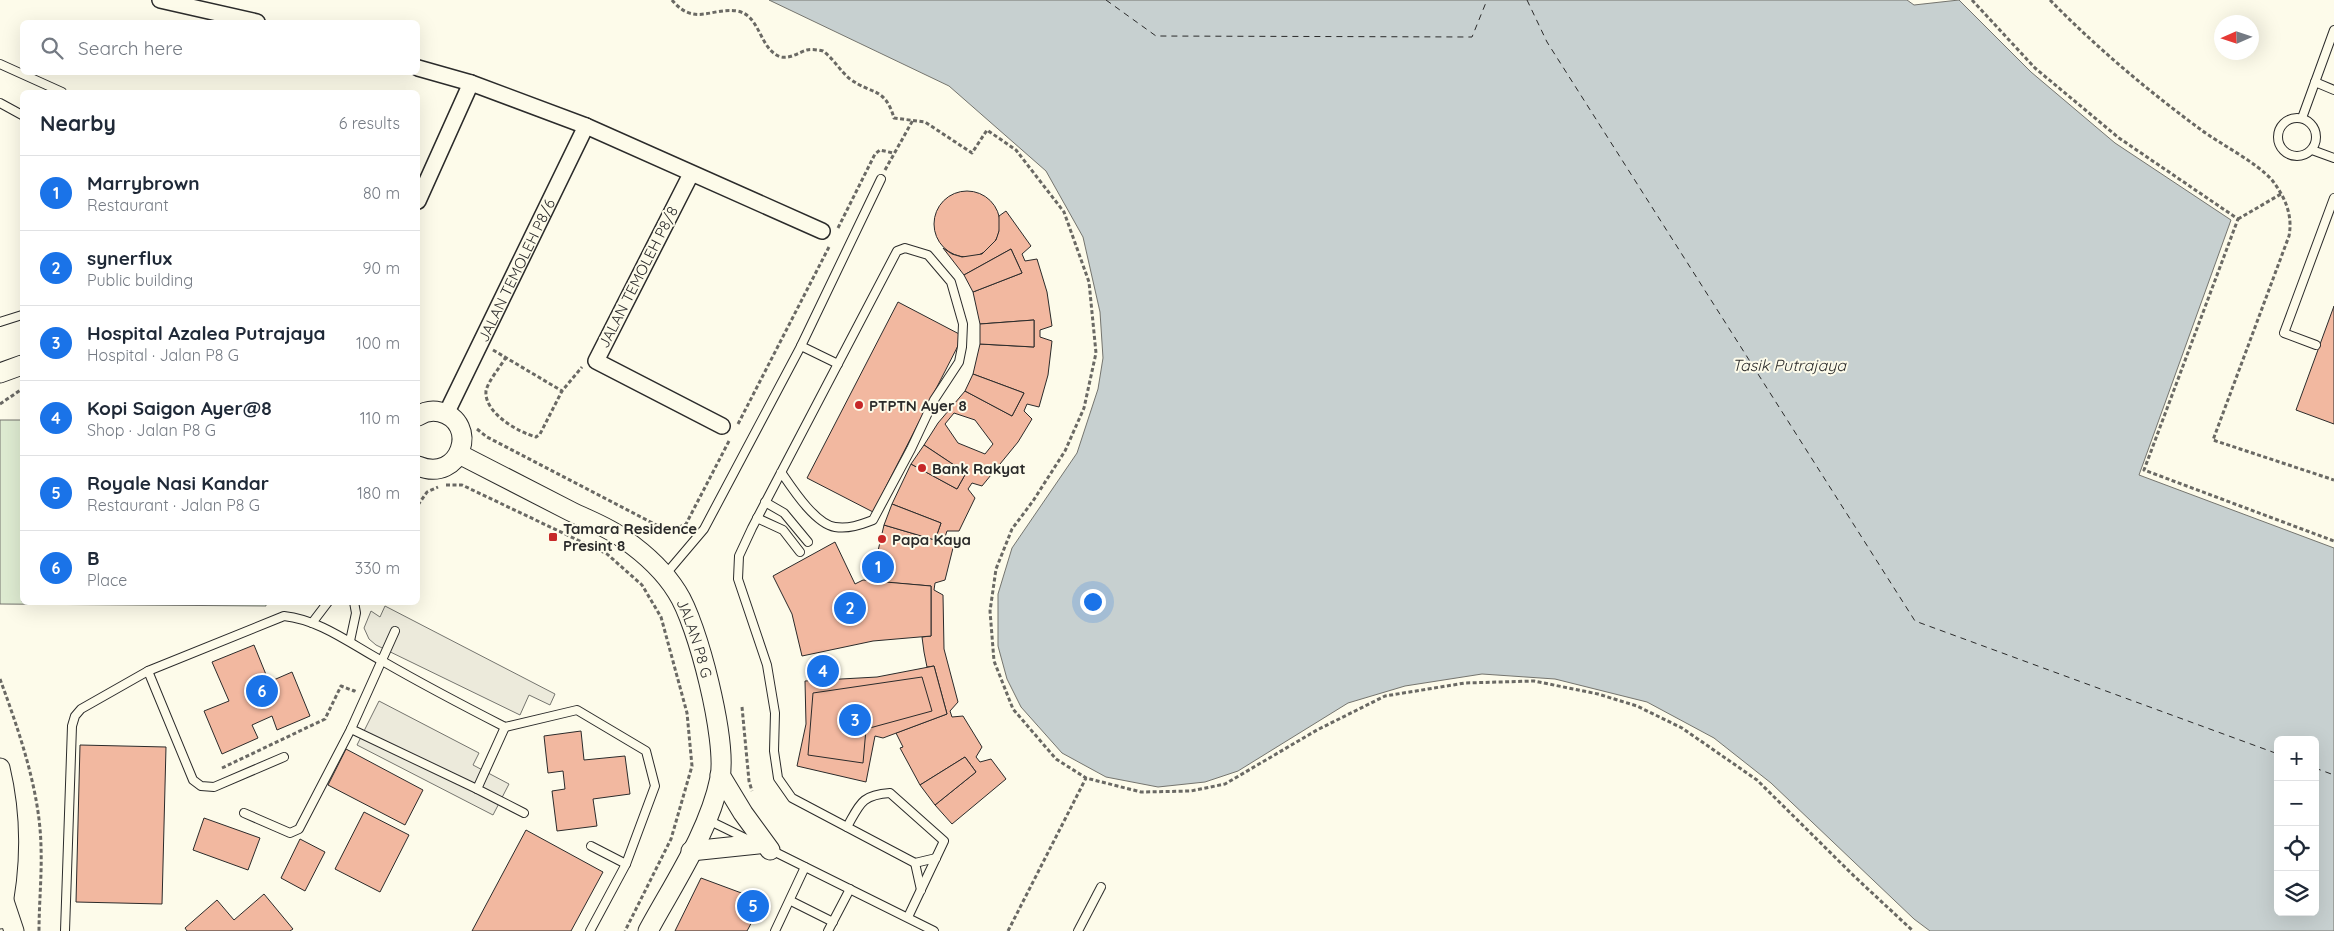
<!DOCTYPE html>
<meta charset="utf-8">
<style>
:root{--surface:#fff;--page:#f2f2f3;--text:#1f2937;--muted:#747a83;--line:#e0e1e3;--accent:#1a73e8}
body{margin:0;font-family:Quicksand,sans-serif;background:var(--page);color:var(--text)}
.controls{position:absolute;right:15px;bottom:15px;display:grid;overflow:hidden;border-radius:8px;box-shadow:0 5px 20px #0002}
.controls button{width:45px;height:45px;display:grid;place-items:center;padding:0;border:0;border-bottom:1px solid var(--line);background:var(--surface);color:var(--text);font:25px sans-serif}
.compass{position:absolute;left:2214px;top:15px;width:45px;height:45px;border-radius:50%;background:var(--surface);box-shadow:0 5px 20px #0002;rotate:267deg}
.you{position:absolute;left:1092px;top:601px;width:18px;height:18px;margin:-12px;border:4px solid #fff;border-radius:50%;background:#1a73e8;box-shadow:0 0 0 8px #1a73e833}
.badge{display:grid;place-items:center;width:32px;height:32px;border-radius:50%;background:var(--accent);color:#fff;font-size:16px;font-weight:700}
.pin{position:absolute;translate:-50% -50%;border:2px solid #fff;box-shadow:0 1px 5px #0006}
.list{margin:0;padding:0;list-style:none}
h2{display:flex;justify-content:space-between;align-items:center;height:65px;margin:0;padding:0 20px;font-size:21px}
h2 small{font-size:16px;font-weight:400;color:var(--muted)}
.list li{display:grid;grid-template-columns:32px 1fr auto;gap:15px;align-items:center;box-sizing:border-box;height:75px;padding:0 20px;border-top:1px solid var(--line)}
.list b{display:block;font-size:19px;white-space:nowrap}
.list p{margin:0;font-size:16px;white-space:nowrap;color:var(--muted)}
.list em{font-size:16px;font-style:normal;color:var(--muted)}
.icon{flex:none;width:28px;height:28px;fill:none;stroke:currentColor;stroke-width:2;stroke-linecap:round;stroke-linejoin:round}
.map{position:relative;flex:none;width:2334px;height:931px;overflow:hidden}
.search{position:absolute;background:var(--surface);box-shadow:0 5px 20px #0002;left:20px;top:20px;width:400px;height:55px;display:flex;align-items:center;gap:12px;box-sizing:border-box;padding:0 18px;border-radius:8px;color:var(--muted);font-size:19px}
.panel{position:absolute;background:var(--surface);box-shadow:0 5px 20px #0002;left:20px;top:90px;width:400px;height:515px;border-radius:8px}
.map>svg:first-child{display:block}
</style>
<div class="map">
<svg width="2334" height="931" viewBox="0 0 2334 931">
<rect width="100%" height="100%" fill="#fdfbea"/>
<polygon fill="#deebd1" stroke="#74746e" points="0,420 22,420 22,602 266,602 266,606 0,604"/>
<g fill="#eceadb" stroke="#74746e">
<polygon points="385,606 555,694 550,705 529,695 520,715 376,645 369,639 364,628 371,611 380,617"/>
<polygon points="379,701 479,753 473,765 509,784 493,815 357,745"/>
</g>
<path fill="#c7d0d0" stroke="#74746e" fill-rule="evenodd" d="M769 0H1907L1914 5 1959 0 2031 72 2115 143 2231 220 2139 475 2334 548V931H1930L1914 919 1771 783 1714 738 1647 702 1555 679 1482 674 1405 686 1348 703 1238 771 1205 782 1158 787 1106 777 1062 753 1021 707 1007 679 998 646V594L1012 548 1077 453 1098 389 1103 358 1100 312 1083 237 1046 171 949 86ZM2278 740H2315V912H2278Z"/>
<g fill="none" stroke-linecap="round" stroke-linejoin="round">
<g stroke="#2b2b2b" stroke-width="1" stroke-dasharray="6 5" stroke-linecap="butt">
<polyline points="1106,0 1156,36 1472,37 1487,0"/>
<polyline points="1527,0 1547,42 1915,621 2278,754"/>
<polyline points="2315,768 2334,775"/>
</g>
</g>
<g fill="#f2b8a0" stroke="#2b2b2b" fill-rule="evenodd">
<circle cx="967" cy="224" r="33"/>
<path d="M1006 211 1031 246 1022 254 1025 261 1037 259 1047 292 1052 326 1040 330V337L1052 341 1048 375 1039 407 1027 404 1024 411 1032 419 1018 442 982 486 972 483 968 489 975 498 959 531H947L945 537 954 544 945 580 935 583 934 590 943 595 944 649 958 702 950 711 952 717 963 716 982 747 976 757 980 762 991 759 1006 779 952 824 935 805 976 772 965 757 920 785 900 748 903 747 896 733 947 714 934 666 927 667 924 652 922 637 931 636V586L871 581 884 525 935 540 941 523 892 504 911 464 957 489 966 473 924 445 938 423 965 391 1012 416 1024 393 973 374 980 344 1034 347V320L980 324 973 292 1022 273 1011 249 964 275 943 248 952 254 962 257 982 254 996 240 999 231V216ZM954 413 975 420 993 444 985 454 958 443 945 424Z"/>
<polygon points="1011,249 1022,273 973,292 964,275"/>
<polygon points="898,302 963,336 873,512 807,478"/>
<polygon points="2334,306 2334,424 2296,410"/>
<polygon points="1034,320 1034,347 980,344 980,324"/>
<polygon points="973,374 1024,393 1012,416 965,391"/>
<polygon points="924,445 966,473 957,489 911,464"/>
<polygon points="892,504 941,523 935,540 884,525"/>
<polygon points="835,542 855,584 863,580 931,586 931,636 873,641 802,656 792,614 773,576"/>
<polygon points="254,645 269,682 292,672 310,716 277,730 272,716 252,725 258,738 222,754 204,711 229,701 212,662"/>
<polygon points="934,666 947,714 883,738 875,736 866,782 797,766 806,724 805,681 877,677"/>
<polygon points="922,677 932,711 866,729 863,763 808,755 813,693"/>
<polygon points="581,731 584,760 625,756 630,794 593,799 597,826 557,831 552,791 565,789 563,771 548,773 544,736"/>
<polygon points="80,745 166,747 162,904 76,902"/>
<polygon points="346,749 423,790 405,825 328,785"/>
<polygon points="965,757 976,772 935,805 920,785"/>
<polygon points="364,812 409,835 380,892 335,869"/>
<polygon points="204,818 260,838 248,870 193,850"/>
<polygon points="526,830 603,872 571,931 472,931"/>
<polygon points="300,839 325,852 305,891 281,878"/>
<polygon points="701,878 763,901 747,931 675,931"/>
<polygon points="264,894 293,929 290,931 187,931 185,928 217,900 234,920"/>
</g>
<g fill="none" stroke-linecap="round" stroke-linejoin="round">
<g stroke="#2b2b2b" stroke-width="10">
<g id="service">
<polyline points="0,64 62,92"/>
<polyline points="2315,82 2334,90"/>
<polyline points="0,103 22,115"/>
<circle cx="2297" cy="137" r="19"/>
<polyline points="2302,118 2334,30"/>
<polyline points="2312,150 2334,158"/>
<polyline points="0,322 22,315"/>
<polyline points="2316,345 2284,333 2334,198"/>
<polyline points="801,346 838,364"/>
<path d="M781 472C792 488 815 524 835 527 849 529 860 525 873 520L911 449 934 400 959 362 962 347 963 324 951 282 928 255 905 248 897 251 752 528 739 556 738 579 767 665 775 713 774 751 778 778 792 798 915 863 936 858"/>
<polyline points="765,502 784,513 808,542"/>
<polyline points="757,518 783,530 800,552"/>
<polyline points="665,575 704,529 801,346 881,179"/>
<polyline points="312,623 328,602"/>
<polyline points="350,641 356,613 354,602"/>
<polyline points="148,671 193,780 201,786 214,787 284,757"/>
<polyline points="351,729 477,789 505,727"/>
<polyline points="477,789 524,813"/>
<polyline points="244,813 290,833 299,829 351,729 395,631"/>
<polyline points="708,820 749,840"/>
<path d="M847 827C860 804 861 795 890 793L944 841 908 917"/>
<polyline points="591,846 626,864"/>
<polyline points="771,850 934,931"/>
<polyline points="915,863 921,890"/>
<polyline points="791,901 833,922"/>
<path d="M65 931 72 726 75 716 81 709 148 671 284 616C321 620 352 645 384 662 424 685 464 706 505 727L577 710 646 751 655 786 626 864 590 931"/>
<polyline points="775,931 805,867"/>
<polyline points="828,931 850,889"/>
<polyline points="1078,931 1101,887"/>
</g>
</g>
<g stroke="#2b2b2b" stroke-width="18">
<g id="minor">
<polyline points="160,0 257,22"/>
<polyline points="418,68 471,83 586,126 822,231"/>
<polyline points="691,174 596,361 722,426"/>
<polyline points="418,201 471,83"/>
<path id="s1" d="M446 414 586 126"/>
</g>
</g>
<g stroke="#2b2b2b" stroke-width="21">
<g id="tertiary">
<polyline points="0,373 22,365"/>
<path d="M418 416C424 412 432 410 440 412 480 422 461 484 418 466"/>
<path id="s2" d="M459 454C496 473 533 492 570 511 588 520 608 527 624 539 644 553 664 571 677 592 698 624 727 740 720 778 709 832 674 883 648 931"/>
<path d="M0 768C12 818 11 869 0 919"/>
<polyline points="720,775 743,813 770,850"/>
<polyline points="691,851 758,844"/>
<polyline points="4,901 14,931"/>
</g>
</g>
<g stroke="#6a6964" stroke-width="3" stroke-dasharray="4 2.5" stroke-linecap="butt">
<path d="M672 0C694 27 712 7 737 11 761 15 759 50 781 57 791 59 799 52 807 50 812 49 818 50 823 51 834 59 840 71 850 79 872 95 885 87 894 118L925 122 972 153 987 130 1016 150 1064 212 1089 282 1096 353 1084 408 1065 451 1033 501 1012 529 996 569 990 611 994 661 1013 709 1056 759 1086 778 1141 792 1191 791 1225 784 1317 730 1385 696 1465 683 1534 681 1598 694 1637 706 1682 728 1757 780 1854 876 1913 931"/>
<polyline points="1972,0 2035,68 2119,138 2238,219 2144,470 2334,541"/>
<path d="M2050 0C2096 47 2147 90 2200 129 2220 144 2256 162 2272 180 2285 197 2293 215 2289 236L2213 440 2334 480"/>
<polyline points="885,170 913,120"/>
<polyline points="2238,219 2281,194"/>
<polyline points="838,228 875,154 880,150 893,153"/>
<polyline points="493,350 562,391"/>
<path d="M506 357C501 366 488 381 486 391 484 413 518 432 536 437L540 434 562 391 582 367"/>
<polyline points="0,404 22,389"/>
<polyline points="738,424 830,245"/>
<polyline points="477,429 487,437 666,530 677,528 686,524 729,441"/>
<polyline points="446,485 462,485 607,554 642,585 661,617 687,713 692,766 671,839 625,931"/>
<polyline points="418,505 427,492 438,487"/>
<path d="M0 679C19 731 40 791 41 847 42 875 39 903 39 931"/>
<polyline points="742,707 749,781 752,791"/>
<polyline points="222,768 325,719 341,686 354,691 355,689"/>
<polyline points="1008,931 1086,778"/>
</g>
<use href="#service" stroke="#fdfbea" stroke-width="8"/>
<use href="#minor" stroke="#fdfbea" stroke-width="15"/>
<use href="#tertiary" stroke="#fdfbea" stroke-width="19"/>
</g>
<g fill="#c62828" stroke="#fdfbea" stroke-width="2">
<circle cx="859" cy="405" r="5"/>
<circle cx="922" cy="468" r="5"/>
<rect x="548" y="532" width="10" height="10" rx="2.5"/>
<circle cx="882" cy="539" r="5"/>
</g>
<g text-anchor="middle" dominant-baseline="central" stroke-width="4" stroke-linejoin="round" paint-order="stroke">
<g font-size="15" fill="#2b2b2b" stroke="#fdfbea">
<text stroke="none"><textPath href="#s1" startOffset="160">JALAN TEMOLEH P8/6</textPath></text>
<text transform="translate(638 277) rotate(-63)">JALAN TEMOLEH P8/8</text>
<text stroke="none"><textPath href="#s2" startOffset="311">JALAN P8 G</textPath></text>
</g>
<g font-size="15" font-weight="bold" fill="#2b2b2b" stroke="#fdfbea" text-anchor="start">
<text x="869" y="405">PTPTN Ayer 8</text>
<text x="932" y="468">Bank Rakyat</text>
<text x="563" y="528">Tamara Residence<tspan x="563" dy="17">Presint 8</tspan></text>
<text x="892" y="539">Papa Kaya</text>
</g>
<g font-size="16" font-style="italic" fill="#2b2b2b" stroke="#fdfbea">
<text x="1789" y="365">Tasik Putrajaya</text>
</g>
</g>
</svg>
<div class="controls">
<button>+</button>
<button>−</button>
<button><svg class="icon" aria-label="locate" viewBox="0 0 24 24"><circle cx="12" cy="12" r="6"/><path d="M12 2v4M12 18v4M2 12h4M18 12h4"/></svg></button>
<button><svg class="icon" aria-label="layers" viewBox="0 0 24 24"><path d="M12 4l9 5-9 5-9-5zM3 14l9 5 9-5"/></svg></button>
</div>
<svg class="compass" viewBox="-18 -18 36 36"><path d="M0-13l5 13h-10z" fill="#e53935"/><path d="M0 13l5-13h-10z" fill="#747a83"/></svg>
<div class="you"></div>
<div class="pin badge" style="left:878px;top:567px">1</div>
<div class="pin badge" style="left:850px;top:608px">2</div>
<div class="pin badge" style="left:855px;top:720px">3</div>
<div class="pin badge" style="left:823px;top:671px">4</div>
<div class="pin badge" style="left:753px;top:906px">5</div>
<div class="pin badge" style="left:262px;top:691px">6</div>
<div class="search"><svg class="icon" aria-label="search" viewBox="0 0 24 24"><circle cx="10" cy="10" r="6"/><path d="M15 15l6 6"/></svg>Search here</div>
<section class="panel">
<h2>Nearby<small>6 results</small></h2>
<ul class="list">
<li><span class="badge">1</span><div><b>Marrybrown</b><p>Restaurant</p></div><em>80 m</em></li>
<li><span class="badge">2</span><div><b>synerflux</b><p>Public building</p></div><em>90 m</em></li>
<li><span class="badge">3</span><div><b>Hospital Azalea Putrajaya</b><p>Hospital · Jalan P8 G</p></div><em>100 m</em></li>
<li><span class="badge">4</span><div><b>Kopi Saigon Ayer@8</b><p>Shop · Jalan P8 G</p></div><em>110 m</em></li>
<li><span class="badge">5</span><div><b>Royale Nasi Kandar</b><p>Restaurant · Jalan P8 G</p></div><em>180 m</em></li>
<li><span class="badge">6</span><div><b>B</b><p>Place</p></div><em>330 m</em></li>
</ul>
</section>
</div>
